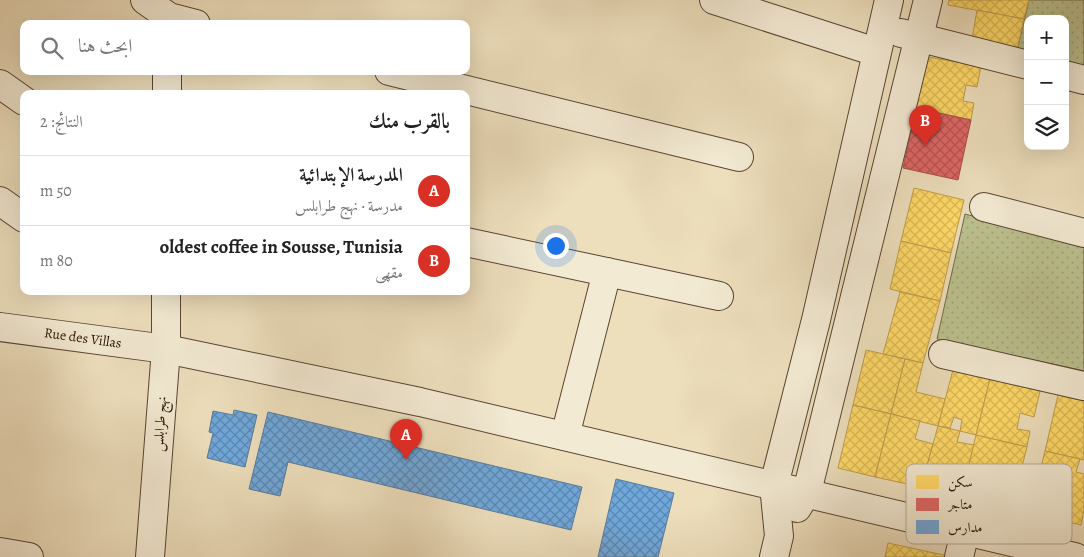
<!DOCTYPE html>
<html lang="ar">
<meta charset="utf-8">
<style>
:root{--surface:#fff;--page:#f2f2f2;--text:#222;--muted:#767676;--line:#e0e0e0;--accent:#d93025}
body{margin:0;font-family:Alegreya,Amiri,serif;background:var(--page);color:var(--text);direction:rtl}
.controls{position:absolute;right:15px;top:15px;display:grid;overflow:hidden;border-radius:10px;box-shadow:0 5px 20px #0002}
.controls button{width:45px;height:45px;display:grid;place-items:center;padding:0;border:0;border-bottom:1px solid var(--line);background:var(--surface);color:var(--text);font:25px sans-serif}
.you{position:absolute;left:555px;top:245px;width:18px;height:18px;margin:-12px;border:4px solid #fff;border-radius:50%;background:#1a73e8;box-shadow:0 0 0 8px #1a73e833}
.badge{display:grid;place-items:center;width:32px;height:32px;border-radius:50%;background:var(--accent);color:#fff;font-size:16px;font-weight:700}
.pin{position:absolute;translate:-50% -41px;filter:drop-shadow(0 1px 2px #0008)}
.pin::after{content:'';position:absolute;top:26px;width:18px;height:15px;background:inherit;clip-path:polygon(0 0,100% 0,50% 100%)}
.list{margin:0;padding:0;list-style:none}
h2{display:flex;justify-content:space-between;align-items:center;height:65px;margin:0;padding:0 20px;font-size:21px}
h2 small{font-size:16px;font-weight:400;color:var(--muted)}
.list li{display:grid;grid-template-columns:32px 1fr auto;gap:15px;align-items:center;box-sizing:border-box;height:70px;padding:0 20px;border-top:1px solid var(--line)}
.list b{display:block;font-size:19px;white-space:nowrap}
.list p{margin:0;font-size:16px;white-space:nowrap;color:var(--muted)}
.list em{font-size:16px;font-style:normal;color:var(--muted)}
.icon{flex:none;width:28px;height:28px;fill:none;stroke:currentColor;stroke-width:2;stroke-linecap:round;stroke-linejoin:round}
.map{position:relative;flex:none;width:1084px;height:557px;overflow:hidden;direction:ltr}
.search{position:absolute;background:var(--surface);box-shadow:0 5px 20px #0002;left:20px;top:20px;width:450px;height:55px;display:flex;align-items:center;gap:12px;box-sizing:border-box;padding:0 18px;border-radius:10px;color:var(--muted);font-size:19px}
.panel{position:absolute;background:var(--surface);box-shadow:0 5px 20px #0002;left:20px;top:90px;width:450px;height:205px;border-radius:10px;direction:rtl}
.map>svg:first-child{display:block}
</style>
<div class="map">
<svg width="1084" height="557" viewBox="0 0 1084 557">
<defs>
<pattern id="grass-dots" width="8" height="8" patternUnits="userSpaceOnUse" patternTransform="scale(1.25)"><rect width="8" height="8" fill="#bbc08e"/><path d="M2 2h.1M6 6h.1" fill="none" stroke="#a1a479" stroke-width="1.8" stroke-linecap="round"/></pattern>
<pattern id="homes-cross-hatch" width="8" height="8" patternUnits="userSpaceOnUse" patternTransform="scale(1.25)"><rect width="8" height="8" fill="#ffd966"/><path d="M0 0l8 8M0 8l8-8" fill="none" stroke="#dbb957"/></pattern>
<pattern id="shops-cross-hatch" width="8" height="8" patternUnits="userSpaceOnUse" patternTransform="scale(1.25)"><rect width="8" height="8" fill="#e06666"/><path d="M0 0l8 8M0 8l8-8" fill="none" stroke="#b65352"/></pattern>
<pattern id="schools-cross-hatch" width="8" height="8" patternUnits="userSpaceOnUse" patternTransform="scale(1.25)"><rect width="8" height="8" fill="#6fa8dc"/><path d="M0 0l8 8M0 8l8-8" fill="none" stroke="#5b87b0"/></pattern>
</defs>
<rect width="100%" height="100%" fill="#eddebc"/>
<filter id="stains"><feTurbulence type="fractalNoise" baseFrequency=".004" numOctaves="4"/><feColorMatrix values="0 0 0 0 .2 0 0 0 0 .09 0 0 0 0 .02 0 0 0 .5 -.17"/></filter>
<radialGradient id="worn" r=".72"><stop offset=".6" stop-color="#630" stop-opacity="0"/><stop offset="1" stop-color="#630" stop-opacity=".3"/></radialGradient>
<g fill="url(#grass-dots)" stroke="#726949">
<polygon points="1029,0 1084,0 1084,72 1065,68 1065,19 1028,19 1028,58 1016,55"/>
<polygon points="965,214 1084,246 1084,371 937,339"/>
</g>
<g fill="url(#homes-cross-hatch)" stroke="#be9d49">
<polygon points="949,0 1029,0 1024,19 948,5"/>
<polygon points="977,10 1024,19 1016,55 971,45"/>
<polygon points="928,57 981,66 977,87 966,85 963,101 974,103 971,120 916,108"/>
<polygon points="914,188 964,200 951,253 901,241"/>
<polygon points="901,241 951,253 940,301 890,289"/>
<polygon points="900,292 940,301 923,363 883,354"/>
<polygon points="866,350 905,359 891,414 853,405"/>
<polygon points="905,359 923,363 916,392 945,399 938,426 891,414"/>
<polygon points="953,370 990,379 976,435 960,431 962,420 954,417 950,428 938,426"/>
<polygon points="990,379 1040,391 1034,417 1020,413 1017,429 1030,431 1027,447 976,435"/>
<polygon points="1058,395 1084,401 1084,460 1045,451"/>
<polygon points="853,405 891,414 875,477 838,468"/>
<polygon points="891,414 920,421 915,439 933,444 921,487 875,477"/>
<polygon points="938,426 960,431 957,442 974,445 961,497 921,487"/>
<polygon points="976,435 1027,447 1011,509 961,497"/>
<polygon points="1045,451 1080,459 1076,472 1084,474 1084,510 1081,525 1030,513"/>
<polygon points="888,543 948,556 947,557 885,557"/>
</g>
<polygon fill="url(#shops-cross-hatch)" stroke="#a94d49" points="916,108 971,120 958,180 903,168"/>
<g fill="url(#schools-cross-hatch)" stroke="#5a7b9b">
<polygon points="234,410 257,415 245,467 207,458 213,433 209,432 213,411 233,415"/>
<polygon points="268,412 582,487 571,530 288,462 280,496 249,489"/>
<polygon points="616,479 674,493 658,557 598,557"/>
</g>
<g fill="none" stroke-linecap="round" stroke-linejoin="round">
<g stroke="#594532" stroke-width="30">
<g id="minor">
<polyline points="145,0 169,17 196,24"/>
<polyline points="714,0 876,52"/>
<polyline points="901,33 1028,65"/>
<polyline points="167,71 167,94"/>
<polyline points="389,71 739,157"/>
<polyline points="1065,75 1084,80"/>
<polyline points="0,84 24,101"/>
<polyline points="0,201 24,218"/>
<polyline points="984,207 1084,233"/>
<polyline points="466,242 719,296"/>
<polyline points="0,327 166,349 420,402 1075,557"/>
<polyline points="943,354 1084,386"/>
<polyline points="565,436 607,272"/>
<polyline points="797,508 807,492 928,0"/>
<polyline points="0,552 29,557"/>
<polyline points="150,557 166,349 166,291"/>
<polyline points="774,557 779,536 774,485 816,320 889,0"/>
<polyline points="959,557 965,532"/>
</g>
</g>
<use href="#minor" stroke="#f3ead3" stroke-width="28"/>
</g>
<g text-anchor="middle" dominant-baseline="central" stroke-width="5" stroke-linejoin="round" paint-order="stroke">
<g font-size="14" fill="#281204" stroke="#f3ead3">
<text transform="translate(83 338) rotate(8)">Rue des Villas</text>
<text transform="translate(160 424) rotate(-86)">نهج طرابلس</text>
</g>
</g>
<rect x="906" y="464" width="166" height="80" rx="8" fill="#f3ead3" stroke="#b6a995" stroke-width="1"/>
<rect x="916" y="475" width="23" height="14" fill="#ffd966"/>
<rect x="916" y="498" width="23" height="13" fill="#e06666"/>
<rect x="916" y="520" width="23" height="14" fill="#6fa8dc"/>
<g font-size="14" fill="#281204">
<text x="948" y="487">سكن</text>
<text x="948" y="509">متاجر</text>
<text x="948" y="532">مدارس</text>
</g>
<rect width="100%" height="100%" filter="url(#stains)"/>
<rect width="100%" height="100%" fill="url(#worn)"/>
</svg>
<div class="controls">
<button>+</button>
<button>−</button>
<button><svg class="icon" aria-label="layers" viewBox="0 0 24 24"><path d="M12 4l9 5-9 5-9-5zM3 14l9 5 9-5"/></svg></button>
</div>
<div class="you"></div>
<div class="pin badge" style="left:406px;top:460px">A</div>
<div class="pin badge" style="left:925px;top:146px">B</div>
<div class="search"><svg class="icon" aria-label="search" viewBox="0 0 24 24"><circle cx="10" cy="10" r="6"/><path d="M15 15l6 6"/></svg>ابحث هنا</div>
<section class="panel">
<h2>بالقرب منك<small>النتائج: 2</small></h2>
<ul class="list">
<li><span class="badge">A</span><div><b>المدرسة الإبتدائية</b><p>مدرسة · نهج طرابلس</p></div><em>50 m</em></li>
<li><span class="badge">B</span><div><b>oldest coffee in Sousse, Tunisia</b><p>مقهى</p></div><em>80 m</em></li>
</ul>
</section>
</div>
